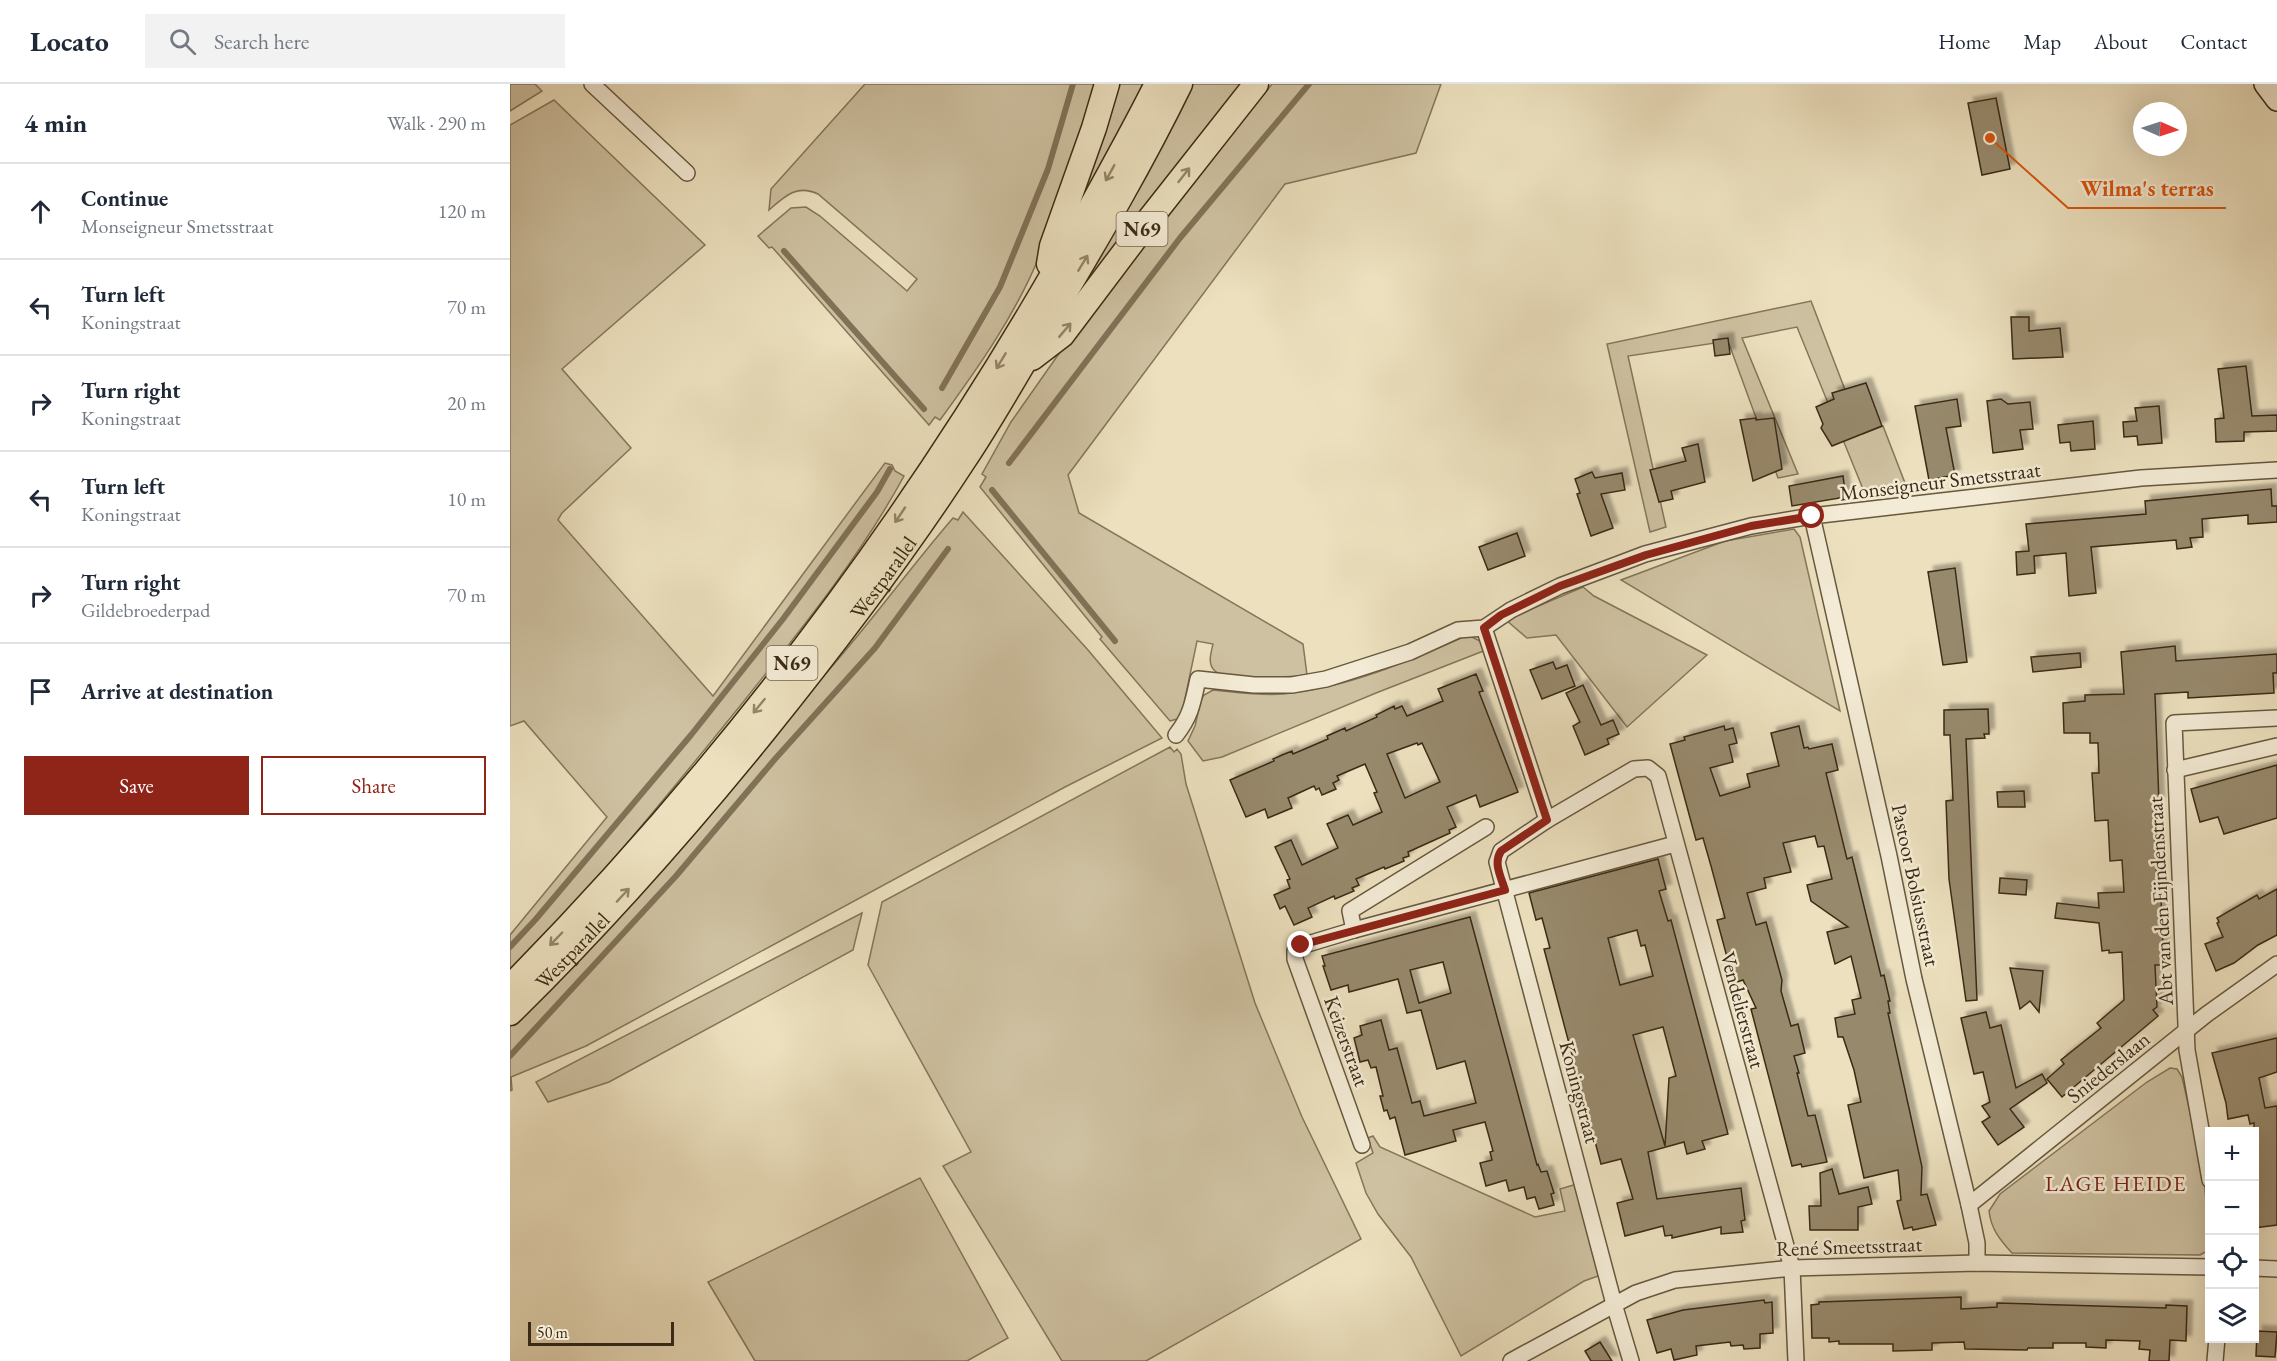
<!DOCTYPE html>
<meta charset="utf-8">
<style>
:root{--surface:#fff;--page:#f2f2f3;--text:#1f2937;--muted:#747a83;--line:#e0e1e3;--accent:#8f2418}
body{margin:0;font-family:"EB Garamond",serif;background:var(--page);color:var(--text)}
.controls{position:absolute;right:18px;bottom:18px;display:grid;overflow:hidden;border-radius:0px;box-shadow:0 6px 24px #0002}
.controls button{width:54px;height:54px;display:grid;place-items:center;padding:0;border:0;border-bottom:2px solid var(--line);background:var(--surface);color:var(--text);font:30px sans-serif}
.compass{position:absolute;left:1623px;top:18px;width:54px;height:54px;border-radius:50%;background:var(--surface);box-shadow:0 6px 24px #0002;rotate:93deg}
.scale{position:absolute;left:18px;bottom:15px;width:146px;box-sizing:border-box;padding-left:6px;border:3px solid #3b2a14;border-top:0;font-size:16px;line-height:21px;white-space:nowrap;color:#3b2a14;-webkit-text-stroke:4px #f3ebd5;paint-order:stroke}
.stop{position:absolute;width:18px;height:18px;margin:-14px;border:4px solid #8f2418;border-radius:50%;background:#fff}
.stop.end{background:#8f2418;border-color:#fff;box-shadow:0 2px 6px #0008}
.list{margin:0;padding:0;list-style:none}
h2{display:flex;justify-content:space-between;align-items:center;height:78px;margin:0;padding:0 24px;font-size:26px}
h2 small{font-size:20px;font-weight:400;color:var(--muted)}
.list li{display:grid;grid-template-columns:39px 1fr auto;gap:18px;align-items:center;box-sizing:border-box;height:96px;padding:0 24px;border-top:2px solid var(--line)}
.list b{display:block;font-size:22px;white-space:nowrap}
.list p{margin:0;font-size:20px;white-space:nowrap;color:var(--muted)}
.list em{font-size:20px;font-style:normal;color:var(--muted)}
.actions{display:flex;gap:12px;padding:18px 24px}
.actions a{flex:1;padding:14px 0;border:2px solid var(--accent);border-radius:0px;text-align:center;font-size:21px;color:var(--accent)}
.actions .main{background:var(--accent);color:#fff}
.icon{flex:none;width:33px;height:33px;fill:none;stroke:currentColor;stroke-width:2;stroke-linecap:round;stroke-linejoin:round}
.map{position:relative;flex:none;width:1767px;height:1277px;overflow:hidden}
header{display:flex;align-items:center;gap:36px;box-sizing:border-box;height:84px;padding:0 30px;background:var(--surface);border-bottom:2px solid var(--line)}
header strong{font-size:28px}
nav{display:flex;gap:33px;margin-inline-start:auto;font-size:21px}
.search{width:420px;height:54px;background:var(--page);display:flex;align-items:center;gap:15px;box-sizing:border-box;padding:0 21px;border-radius:0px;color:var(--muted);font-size:22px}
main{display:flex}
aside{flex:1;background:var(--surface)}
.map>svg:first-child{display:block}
</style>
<header>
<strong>Locato</strong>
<div class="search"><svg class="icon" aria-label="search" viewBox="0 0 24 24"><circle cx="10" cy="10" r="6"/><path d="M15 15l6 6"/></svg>Search here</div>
<nav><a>Home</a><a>Map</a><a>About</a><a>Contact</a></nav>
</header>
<main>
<aside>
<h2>4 min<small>Walk · 290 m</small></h2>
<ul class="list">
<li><svg class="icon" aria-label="ahead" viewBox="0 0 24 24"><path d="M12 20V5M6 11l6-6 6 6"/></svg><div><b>Continue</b><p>Monseigneur Smetsstraat</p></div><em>120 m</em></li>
<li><svg class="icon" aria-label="left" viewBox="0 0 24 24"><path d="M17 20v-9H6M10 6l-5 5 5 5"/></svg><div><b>Turn left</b><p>Koningstraat</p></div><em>70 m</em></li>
<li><svg class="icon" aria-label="right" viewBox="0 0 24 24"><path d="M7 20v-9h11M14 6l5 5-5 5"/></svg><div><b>Turn right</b><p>Koningstraat</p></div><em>20 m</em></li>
<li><svg class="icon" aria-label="left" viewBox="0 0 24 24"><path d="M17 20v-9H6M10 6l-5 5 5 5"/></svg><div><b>Turn left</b><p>Koningstraat</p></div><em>10 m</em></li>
<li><svg class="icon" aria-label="right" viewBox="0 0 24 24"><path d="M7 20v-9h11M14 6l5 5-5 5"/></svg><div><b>Turn right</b><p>Gildebroederpad</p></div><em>70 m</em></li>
<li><svg class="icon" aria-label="arrive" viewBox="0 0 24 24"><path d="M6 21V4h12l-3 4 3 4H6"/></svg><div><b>Arrive at destination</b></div></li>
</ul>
<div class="actions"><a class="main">Save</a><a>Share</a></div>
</aside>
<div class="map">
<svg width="1767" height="1277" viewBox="0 0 1767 1277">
<defs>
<filter id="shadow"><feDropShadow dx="5.5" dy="-5.5" stdDeviation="1.5" flood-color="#0004"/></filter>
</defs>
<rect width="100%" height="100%" fill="#ece0be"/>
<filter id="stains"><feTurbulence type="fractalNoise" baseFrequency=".00333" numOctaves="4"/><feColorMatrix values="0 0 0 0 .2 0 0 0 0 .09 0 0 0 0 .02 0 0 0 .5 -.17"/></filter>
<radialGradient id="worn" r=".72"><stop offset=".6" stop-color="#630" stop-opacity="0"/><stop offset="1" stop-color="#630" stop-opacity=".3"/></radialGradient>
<g fill="#cec1a1" stroke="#84765a" stroke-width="1.5">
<polygon points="0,0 25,0 32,7 0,27"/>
<path d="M355 0H591C571 56 553 113 531 168 507 229 468 284 430 336L425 333 419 341 262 163 259 164 248 152 281 124 296 123 310 132 397 207 407 195 308 110C287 100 275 112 259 126L261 105Z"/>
<polygon points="604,0 639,0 578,117 566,117"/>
<polygon points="675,0 733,0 546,251"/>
<path d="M762 0H931L906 69 775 100 558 391 569 429 793 560 797 591C781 593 716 597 705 587 697 580 701 569 703 560L687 557 672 629 667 635 660 637 590 555 592 553 470 403 476 393 472 390 501 338 555 261Z"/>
<path d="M44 16 195 161 52 285 121 364 52 429 48 436 203 612 375 379 382 381 385 387 394 392C349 475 288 549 230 622 155 715 79 806 0 894V851L97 733 14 637 0 642V41Z"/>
<polygon points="1301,217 1352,350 1373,342 1395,399 1353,405 1287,243 1232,254 1288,390 1268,394 1218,257 1118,272 1156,443 1140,448 1097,260"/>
<path d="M453 428 578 566 652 654 555 703 76 962 1 993 2 1006 0 1007V937L317 588C361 538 400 484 443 434L448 436Z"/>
<polygon points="1284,445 1290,453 1330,627 1111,496 1215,457"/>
<polygon points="1073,503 1084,512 1197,571 1117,643 1046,551 1017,554 996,536"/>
<path d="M958 551 974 559 976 566 866 609 712 673 693 677 678 657 685 642 691 616 694 611 703 606C726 608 750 612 773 610 837 604 899 577 958 551Z"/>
<polygon points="660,663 664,668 667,665 671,670 676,700 745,919 792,1033 851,1155 636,1277 552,1277 433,1082 461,1068 358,881 372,818"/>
<polygon points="352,829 343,866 99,998 38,1018 26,998"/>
<path d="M1660 984 1667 985 1672 993 1694 1089 1699 1166 1690 1171 1502 1169C1490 1156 1481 1145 1479 1127L1490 1110 1637 998Z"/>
<polygon points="863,1052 870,1063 1025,1133 1055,1127 1050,1105 1067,1100 1091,1191 1074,1197 951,1272 901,1173 868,1130 856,1109 846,1079 863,1069 858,1054"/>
<polygon points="410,1094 498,1254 457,1277 245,1277 198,1198"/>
</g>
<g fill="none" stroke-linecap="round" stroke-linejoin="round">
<g stroke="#817257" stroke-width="6">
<polyline points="274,167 414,325"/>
<polyline points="432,304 490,203 538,85 563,0"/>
<polyline points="499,379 670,154 799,0"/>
<polyline points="482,406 605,557"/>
<polyline points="0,863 26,835 181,651 273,535 367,408 380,385"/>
<polyline points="0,972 166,792 265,675 365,564 438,465"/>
</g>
</g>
<g fill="#97896c" stroke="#3b2a14" stroke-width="1.5" fill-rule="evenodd" filter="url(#shadow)">
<polygon points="1486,14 1500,85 1472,91 1458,19"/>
<polygon points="1501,233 1519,233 1519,247 1550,244 1553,273 1503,275"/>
<polygon points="1218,254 1220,270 1205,272 1203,256"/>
<polygon points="1736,282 1742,332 1767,331 1767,347 1734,348 1734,357 1706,358 1705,335 1714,334 1708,285"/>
<polygon points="1356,299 1372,342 1322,362 1311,344 1313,340 1306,323 1324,315 1322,309"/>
<polygon points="1447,315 1451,342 1436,344 1445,391 1419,396 1405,322"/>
<polygon points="1491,315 1498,320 1520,318 1523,345 1510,346 1513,365 1483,369 1477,317"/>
<polygon points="1649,322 1652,359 1628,361 1627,352 1614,353 1613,338 1627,337 1625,324"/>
<polygon points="1246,334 1246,336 1264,334 1272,385 1243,397 1230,336"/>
<polygon points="1583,337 1585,365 1561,367 1560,358 1550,359 1548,341"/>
<polygon points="1188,360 1195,398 1161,407 1163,415 1149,418 1140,386 1176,377 1172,364"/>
<polygon points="1082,388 1085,394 1112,389 1115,406 1091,410 1103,444 1081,452 1067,410 1070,409 1065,395"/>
<polygon points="1333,392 1336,413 1282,422 1279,402"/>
<polygon points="1761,405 1762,422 1767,422 1767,438 1738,440 1738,431 1692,435 1693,453 1680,454 1682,463 1667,465 1666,456 1581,463 1586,509 1559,512 1556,469 1524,472 1525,489 1507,491 1506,468 1519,467 1516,440 1636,430 1635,417"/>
<polygon points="1007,449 1015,472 978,486 969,463"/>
<polygon points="1445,484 1457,578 1433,581 1418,488"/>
<polygon points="1665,562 1666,577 1767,570 1767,589 1763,589 1764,609 1678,614 1678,608 1645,610 1649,719 1643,719 1648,816 1651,816 1654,881 1645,881 1647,923 1643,926 1648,932 1552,1013 1537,995 1554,980 1551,976 1591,944 1587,939 1614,916 1612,868 1599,869 1599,866 1592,867 1589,839 1545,834 1547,819 1589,824 1588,809 1614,808 1612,776 1600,777 1598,736 1585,737 1582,689 1589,689 1588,659 1580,659 1580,649 1554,649 1553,619 1575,617 1575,611 1614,610 1611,568"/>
<polygon points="1570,569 1571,583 1523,588 1521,573"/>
<polygon points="1043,578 1046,585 1057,581 1065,602 1032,615 1020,586"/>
<path d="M966 590 973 607 969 608 1008 708 970 723 966 711 937 723 946 743 939 746 940 749 898 768 899 772 893 774 894 777 875 785 874 783 846 795 849 801 842 804 844 807 825 815 824 812 798 824 802 833 784 841 775 822 770 825 764 811 780 804 777 796 780 795 765 763 781 756 792 781 828 764 817 740 838 731 843 741 872 728 864 709 867 708 855 680 827 692 829 696 823 699 826 705 812 711 809 704 806 706 804 702 778 714 782 724 758 734 755 725 736 733 720 696 764 677 763 675 772 671 782 667 783 670 818 655 817 652 835 644 836 647 867 633 866 631 884 622 885 625 892 622 897 632 933 617 928 605ZM907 659 908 661 912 659 930 698 895 714 877 670Z"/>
<polygon points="1073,601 1091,641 1103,636 1109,650 1097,655 1099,660 1075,671 1063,642 1070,638 1056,609"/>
<polygon points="1478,625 1479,650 1474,650 1475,654 1456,655 1467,916 1456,917 1439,795 1436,717 1443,716 1440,651 1434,651 1434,626"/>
<polygon points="1214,642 1215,646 1223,644 1227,659 1219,661 1223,678 1200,684 1210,712 1240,703 1237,690 1269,682 1261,649 1289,642 1294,664 1298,663 1299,665 1322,660 1328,686 1316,689 1337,775 1342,773 1371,892 1374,891 1380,917 1378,917 1380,929 1378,929 1412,1083 1411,1111 1417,1110 1426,1141 1403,1146 1402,1143 1394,1145 1387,1117 1391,1116 1388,1086 1354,1094 1338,1021 1351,1018 1344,986 1333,953 1328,953 1325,934 1345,930 1342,916 1351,914 1341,872 1325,880 1317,848 1338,843 1301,817 1297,801 1322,795 1314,762 1308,763 1305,752 1273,759 1281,788 1254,794 1256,804 1237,809 1246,841 1256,838 1272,896 1271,907 1281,942 1288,940 1295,969 1284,972 1289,989 1287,989 1298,1032 1305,1031 1317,1078 1292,1083 1291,1080 1282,1082 1241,925 1246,924 1233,896 1224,899 1207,836 1215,834 1201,782 1193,754 1186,756 1160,660 1175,656 1174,653"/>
<polygon points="1767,681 1767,734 1714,750 1708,733 1690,738 1681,705"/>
<polygon points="1514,707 1515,723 1488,723 1487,708"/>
<path d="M1148 775 1156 805 1149 807 1158 837 1161 836 1218 1050 1192 1057 1195 1065 1177 1070 1174 1058 1138 1068 1147 1115 1231 1104 1235 1136 1231 1137 1233 1148 1211 1150V1143L1162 1154V1151L1155 1152 1153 1142 1115 1152 1107 1119 1123 1115 1111 1075 1091 1080 1034 865 1040 864 1032 834 1026 836 1019 809ZM1127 846 1131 862 1135 861 1143 892 1110 901 1098 854ZM1153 943 1166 992 1159 994 1155 1062 1123 951Z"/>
<polygon points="1490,794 1517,796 1516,811 1489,809"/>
<polygon points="1767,805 1767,851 1748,861 1724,879 1706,887 1695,860 1713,853 1707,839 1709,838 1707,834 1747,811 1749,815"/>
<path d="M960 833 1027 1081 1028 1080 1031 1088 1037 1087 1044 1109 1041 1110 1044 1121 1029 1125 1025 1113 1017 1115 1014 1103 999 1107 996 1096 976 1102 970 1079 982 1076 980 1068 983 1067 975 1038 943 1046 946 1057 895 1071 885 1033 880 1035 877 1026 874 1027 870 1012H873L866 983 861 984 858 976 850 978 844 954 852 951 850 942 871 936 879 966 887 964 902 1019 910 1017 914 1032 966 1019 955 977 927 985 911 926 897 929 888 895 839 908 838 901 821 906 813 882H815L812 872ZM933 878 941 909 909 919 900 886Z"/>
<polygon points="1500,884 1533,887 1529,928 1520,917 1510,925"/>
<polygon points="1476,928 1480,944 1491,941 1506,1004 1532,990 1537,999 1500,1025 1514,1043 1488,1061 1472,1038 1480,1033 1472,1022 1480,1018 1473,988 1464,990 1451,934"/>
<polygon points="1767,954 1767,988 1749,994 1755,1024 1767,1022 1767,1141 1744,1144 1744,1039 1740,1040 1738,1031 1718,1035 1716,1019 1702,969"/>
<polygon points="1322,1085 1329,1110 1358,1103 1362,1120 1348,1123 1348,1146 1300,1146 1299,1122 1311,1122 1310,1089"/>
<polygon points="1451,1213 1451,1225 1487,1223 1487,1219 1656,1224 1656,1221 1677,1222 1676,1257 1660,1256 1659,1277 1639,1277 1640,1266 1629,1265 1630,1257 1596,1256 1596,1264 1576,1263 1576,1259 1543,1259 1543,1264 1518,1264 1517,1266 1455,1265 1454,1258 1422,1259 1422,1266 1383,1267 1383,1260 1329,1260 1329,1257 1319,1258 1319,1254 1302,1254 1301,1221 1309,1220 1309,1218"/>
<polygon points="1254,1216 1255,1219 1262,1218 1263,1249 1250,1250 1250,1264 1234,1265 1233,1261 1221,1262 1220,1258 1186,1262 1187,1271 1164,1276 1161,1265 1147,1269 1137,1236 1173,1226"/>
<polygon points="1747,1247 1767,1248 1765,1273 1746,1272"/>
<polygon points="1090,1258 1102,1277 1081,1277 1075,1267"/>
</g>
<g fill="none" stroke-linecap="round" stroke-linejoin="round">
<g stroke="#67583e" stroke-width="18">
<g id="street">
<polyline points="82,0 177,89"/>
<polyline points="1302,432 1379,772 1404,895 1459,1121 1467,1159 1467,1179"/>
<polyline points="974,544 1037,736"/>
<path d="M666 651C681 632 683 618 688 595L744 601H782L816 595 900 568 948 546 974 544 1001 526 1050 502 1106 481 1135 470 1241 442 1302 432 1631 394 1767 386"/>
<polyline points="1665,686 1767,662"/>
<polyline points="844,846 840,827 976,743"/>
<polyline points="852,1061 785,875 785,867 791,862 844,846 1165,760"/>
<polyline points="1700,1096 1677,966 1664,639 1767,634"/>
<polyline points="1459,1121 1697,930 1767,880"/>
<polyline points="1744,1184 1767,1185"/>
<polyline points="1001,1277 1126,1209 1165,1196 1282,1184 1467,1179 1700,1183"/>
<polyline points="1121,1277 1104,1220 987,778 991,767 1037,736 1124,685 1138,684 1148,692 1282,1184 1286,1277"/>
<polyline points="1705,1277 1707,1254"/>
</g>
</g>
<g stroke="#3b2a14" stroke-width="24">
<polyline id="secondary" points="1755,0 1767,16"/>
</g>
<g stroke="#3b2a14" stroke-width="27">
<g id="primary">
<polyline points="539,180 542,162 584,44 597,0"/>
<polyline points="522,274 552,251 635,141 746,0"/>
<path d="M0 903C223 677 415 420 570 143 596 96 623 48 647 0"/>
<path id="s1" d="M0 929C91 840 175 745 255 646 325 559 393 470 454 376 486 328 514 277 544 227 588 153 632 78 670 0"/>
</g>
</g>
<use href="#street" stroke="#f3ebd5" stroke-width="15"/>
<use href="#secondary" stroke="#f3ebd5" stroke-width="21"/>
<use href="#primary" stroke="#ece0be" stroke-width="24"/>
</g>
<defs><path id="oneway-shaft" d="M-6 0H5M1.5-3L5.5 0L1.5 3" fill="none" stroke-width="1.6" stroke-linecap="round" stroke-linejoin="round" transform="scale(1.5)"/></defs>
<g stroke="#948569">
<use href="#oneway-shaft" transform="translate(600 89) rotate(119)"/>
<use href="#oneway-shaft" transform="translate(674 91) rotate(-52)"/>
<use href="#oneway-shaft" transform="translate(573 179) rotate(-59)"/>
<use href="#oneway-shaft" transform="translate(555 246) rotate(-50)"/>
<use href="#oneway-shaft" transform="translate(491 277) rotate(121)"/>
<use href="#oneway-shaft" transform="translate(390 431) rotate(124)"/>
<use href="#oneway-shaft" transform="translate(249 622) rotate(129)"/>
<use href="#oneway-shaft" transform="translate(113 811) rotate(-47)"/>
<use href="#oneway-shaft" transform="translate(46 855) rotate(134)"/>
</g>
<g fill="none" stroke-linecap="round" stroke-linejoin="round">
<path stroke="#8f2418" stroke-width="8" d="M791 861 995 806C991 793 983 779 991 767L1037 736 974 544 991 531 1050 502 1136 471 1241 442 1302 432"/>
</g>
<g text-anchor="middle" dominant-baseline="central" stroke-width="5" stroke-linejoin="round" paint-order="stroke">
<g fill="#f3ebd5" stroke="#72644e" stroke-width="1.5">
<rect x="606.5" y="128" width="51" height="34" rx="4.5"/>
<rect x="256.5" y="562" width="51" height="34" rx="4.5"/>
</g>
<g font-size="20" font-weight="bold" fill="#3b2a14">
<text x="632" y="145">N69</text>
<text x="282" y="579">N69</text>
</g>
<g font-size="21" fill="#3b2a14" stroke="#f3ebd5">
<text transform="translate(1430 397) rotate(-7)">Monseigneur Smetsstraat</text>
<text stroke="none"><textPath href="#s1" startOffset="574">Westparallel</textPath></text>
<text transform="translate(1406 801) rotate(78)">Pastoor Bolsiusstraat</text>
<text transform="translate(1650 817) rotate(-93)">Abt van den Eijndenstraat</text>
<text stroke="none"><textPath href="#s1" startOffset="88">Westparallel</textPath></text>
<text transform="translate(1233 926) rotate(75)">Vendelierstraat</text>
<text transform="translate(837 957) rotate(70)">Keizerstraat</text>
<text transform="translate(1598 983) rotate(-39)">Sniederslaan</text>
<text transform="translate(1070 1008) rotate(75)">Koningstraat</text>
<text transform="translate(1339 1162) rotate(-2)">René Smeetsstraat</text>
</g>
<g font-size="22" letter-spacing="1.5" fill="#7a1f14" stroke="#f3ebd5">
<text x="1606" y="1099">LAGE HEIDE</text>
</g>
</g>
<path fill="none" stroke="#d7540d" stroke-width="2" d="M1480 54L1558 124H1716"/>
<circle fill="#d7540d" stroke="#f3ebd5" stroke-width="2" cx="1480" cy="54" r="6"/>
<g font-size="22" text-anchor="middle" font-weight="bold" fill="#d7540d" stroke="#f3ebd5" stroke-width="5" stroke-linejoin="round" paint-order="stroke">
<text x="1637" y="112">Wilma's terras</text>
</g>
<rect width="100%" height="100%" filter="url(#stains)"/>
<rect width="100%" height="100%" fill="url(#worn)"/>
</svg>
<div class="controls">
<button>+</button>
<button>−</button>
<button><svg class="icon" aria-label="locate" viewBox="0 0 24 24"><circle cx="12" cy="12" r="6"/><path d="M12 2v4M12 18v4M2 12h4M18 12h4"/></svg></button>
<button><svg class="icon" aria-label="layers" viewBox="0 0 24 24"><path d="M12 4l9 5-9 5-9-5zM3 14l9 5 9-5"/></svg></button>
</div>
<svg class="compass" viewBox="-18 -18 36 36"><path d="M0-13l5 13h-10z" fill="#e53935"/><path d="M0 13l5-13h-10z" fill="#747a83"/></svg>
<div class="scale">50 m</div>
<div class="stop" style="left:1302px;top:432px"></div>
<div class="stop end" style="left:791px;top:861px"></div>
</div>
</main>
